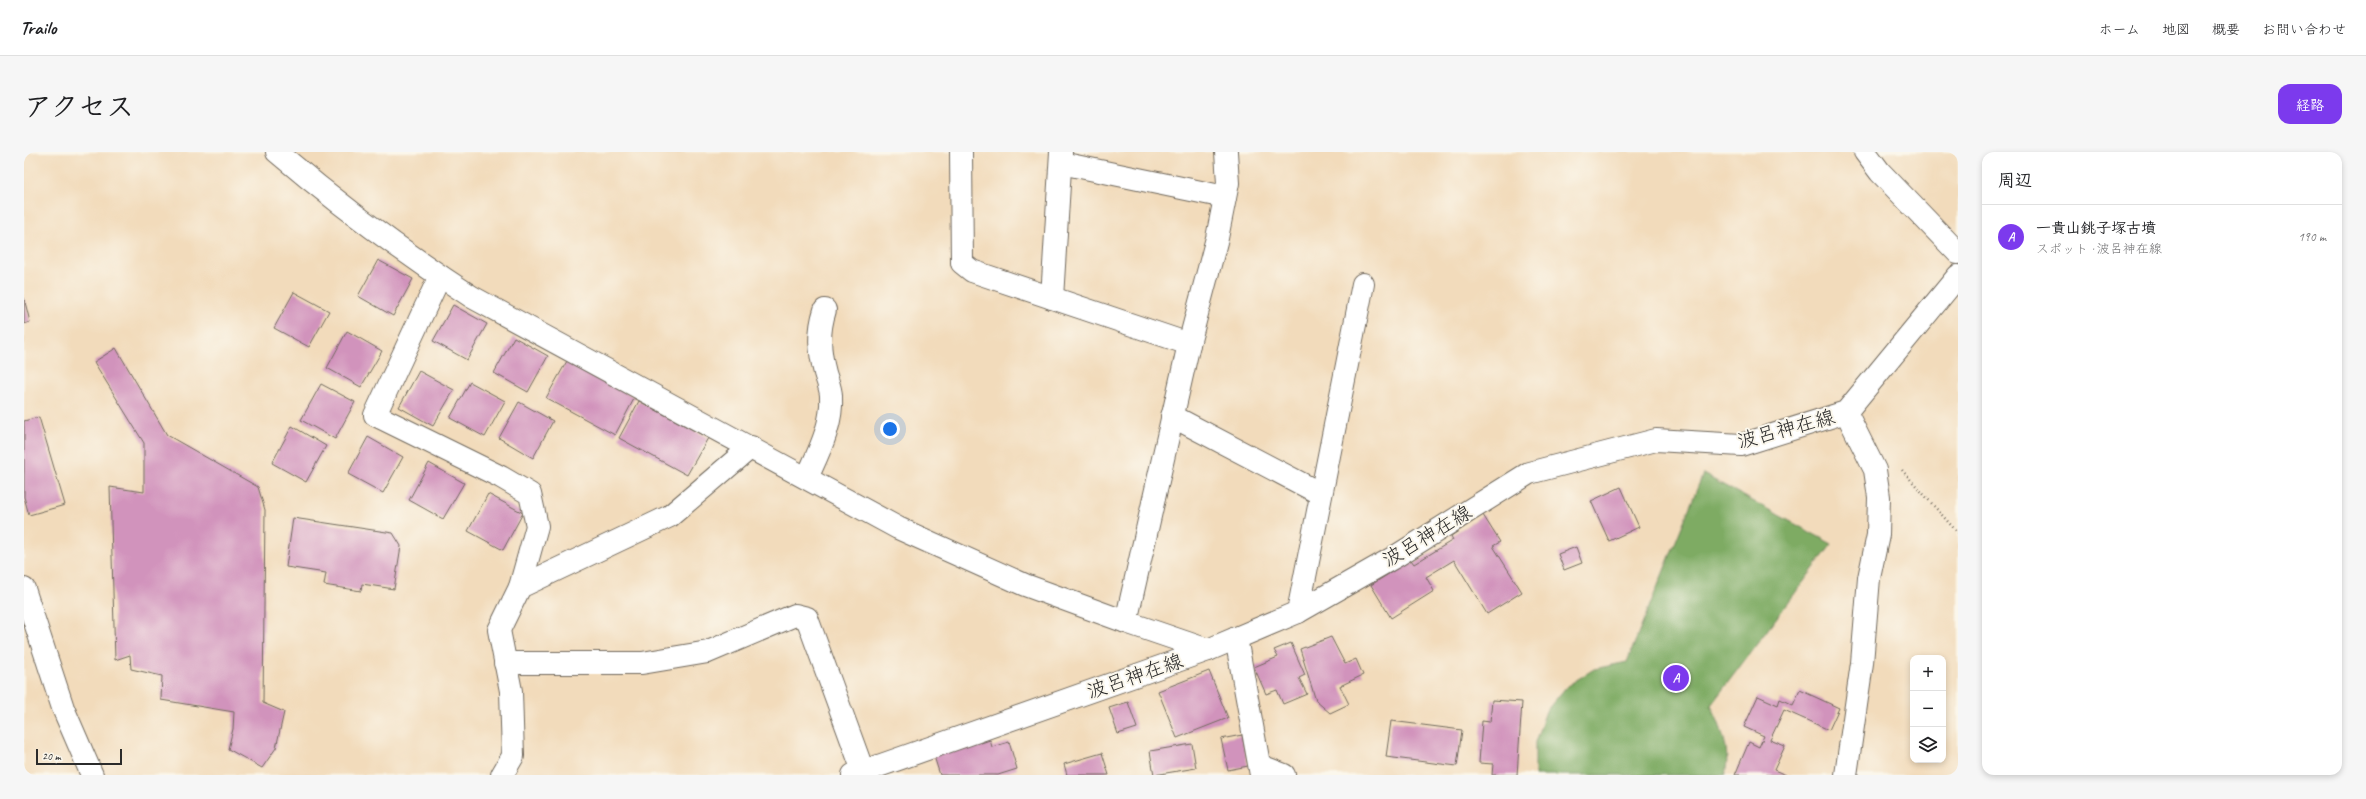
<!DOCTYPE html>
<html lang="ja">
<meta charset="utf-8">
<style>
:root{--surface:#fff;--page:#f6f6f6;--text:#202124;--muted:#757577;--line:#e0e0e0;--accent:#7c3aed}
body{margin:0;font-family:Caveat,"Klee One",sans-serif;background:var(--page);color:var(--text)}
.controls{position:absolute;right:12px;bottom:12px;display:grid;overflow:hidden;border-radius:8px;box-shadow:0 2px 6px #0003}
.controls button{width:36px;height:36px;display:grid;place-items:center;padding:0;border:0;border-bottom:1px solid var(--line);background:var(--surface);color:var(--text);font:20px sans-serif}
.scale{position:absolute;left:12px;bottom:10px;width:86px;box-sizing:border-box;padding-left:4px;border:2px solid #2b2b2b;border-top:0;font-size:11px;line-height:14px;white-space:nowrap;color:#2b2b2b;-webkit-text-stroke:3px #fbf7ec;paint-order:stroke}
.you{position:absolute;left:866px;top:277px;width:14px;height:14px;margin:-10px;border:3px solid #fff;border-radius:50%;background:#1a73e8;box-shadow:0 0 0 6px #1a73e833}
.badge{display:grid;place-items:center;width:26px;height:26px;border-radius:50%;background:var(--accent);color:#fff;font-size:13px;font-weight:700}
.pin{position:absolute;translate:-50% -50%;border:2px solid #fff;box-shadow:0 1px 4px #0006}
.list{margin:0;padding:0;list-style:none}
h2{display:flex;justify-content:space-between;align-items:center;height:52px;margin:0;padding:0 16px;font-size:17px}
h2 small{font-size:13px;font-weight:400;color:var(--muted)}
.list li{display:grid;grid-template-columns:26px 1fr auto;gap:12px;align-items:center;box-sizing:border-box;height:64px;padding:0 16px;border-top:1px solid var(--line)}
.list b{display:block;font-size:15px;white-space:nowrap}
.list p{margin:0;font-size:13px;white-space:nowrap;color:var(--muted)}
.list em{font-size:13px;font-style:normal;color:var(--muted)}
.icon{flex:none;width:22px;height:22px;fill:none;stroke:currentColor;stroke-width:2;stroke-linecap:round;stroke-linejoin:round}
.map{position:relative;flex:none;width:1934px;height:623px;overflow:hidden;border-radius:12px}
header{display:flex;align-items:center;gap:24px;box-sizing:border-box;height:56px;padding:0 20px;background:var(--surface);border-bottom:1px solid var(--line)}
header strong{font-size:19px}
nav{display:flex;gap:22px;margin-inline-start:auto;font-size:14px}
.intro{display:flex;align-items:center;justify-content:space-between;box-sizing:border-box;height:96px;padding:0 24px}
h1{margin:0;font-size:28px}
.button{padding:10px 18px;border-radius:12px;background:var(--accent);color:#fff;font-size:14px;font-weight:700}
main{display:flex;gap:24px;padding:0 24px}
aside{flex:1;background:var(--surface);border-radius:12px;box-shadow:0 2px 6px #0003}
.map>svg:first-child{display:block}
</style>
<header>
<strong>Trailo</strong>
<nav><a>ホーム</a><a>地図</a><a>概要</a><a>お問い合わせ</a></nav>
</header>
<div class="intro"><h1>アクセス</h1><a class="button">経路</a></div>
<main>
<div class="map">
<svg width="1934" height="623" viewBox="0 0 1934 623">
<rect width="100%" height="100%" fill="#fbf7ec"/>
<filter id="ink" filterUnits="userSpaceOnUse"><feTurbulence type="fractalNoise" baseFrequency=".025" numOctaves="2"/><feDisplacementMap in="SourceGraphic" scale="8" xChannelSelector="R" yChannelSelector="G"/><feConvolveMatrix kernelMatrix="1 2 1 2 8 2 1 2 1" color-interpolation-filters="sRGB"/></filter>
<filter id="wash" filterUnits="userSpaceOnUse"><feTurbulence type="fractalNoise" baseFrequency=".012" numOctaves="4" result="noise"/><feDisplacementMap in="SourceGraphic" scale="16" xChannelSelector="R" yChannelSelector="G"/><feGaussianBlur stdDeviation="0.9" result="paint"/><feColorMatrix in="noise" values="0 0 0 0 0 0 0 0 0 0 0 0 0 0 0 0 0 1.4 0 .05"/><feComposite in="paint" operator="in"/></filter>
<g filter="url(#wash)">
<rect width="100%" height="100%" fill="#f2dbbb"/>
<path fill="#7eab64" stroke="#546b48" d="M1679 322 1808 392 1687 553C1697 576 1707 597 1701 623H1511V590L1522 559 1543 534 1570 517 1603 510Z"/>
<g id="blocks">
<g fill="#d193bc">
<polygon points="354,108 389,127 369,164 334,144"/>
<polygon points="270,140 305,159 285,195 250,176"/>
<polygon points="0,146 6,170 0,172"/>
<polygon points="429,153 463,172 443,208 409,189"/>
<polygon points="323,179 358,199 337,235 303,216"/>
<polygon points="490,185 524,204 504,240 470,221"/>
<polygon points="92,196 143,283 234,335 241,358 239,551 260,560 252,596 238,616 204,597 209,577 210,560 137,548 138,524 107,517 106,503 91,508 86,335 120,340 120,291 70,210"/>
<polygon points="543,209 611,245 591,283 522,246"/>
<polygon points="395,219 430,238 409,274 375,255"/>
<polygon points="446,230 481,249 461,285 426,266"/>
<polygon points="297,232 331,250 311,287 277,268"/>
<polygon points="615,249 684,286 663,323 595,286"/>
<polygon points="495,250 529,269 509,306 475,286"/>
<polygon points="15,265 41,353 5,363 0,345 0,269"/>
<polygon points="268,274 302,294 282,330 248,311"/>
<polygon points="344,285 379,305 359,341 324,322"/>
<polygon points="405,311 440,331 419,367 385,348"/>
<polygon points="1597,335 1615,375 1585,389 1567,349"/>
<polygon points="464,342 499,361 479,398 444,379"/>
<polygon points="1459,363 1476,390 1469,394 1498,440 1463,462 1430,408 1402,425 1410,439 1367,466 1347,433 1387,408 1390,412 1429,388 1427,384"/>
<polygon points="269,366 369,381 377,394 370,437 338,432 337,439 300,433 302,421 262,415"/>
<polygon points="1552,395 1558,411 1540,418 1534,402"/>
<polygon points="1307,485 1321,512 1332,507 1339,523 1316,534 1325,552 1306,561 1292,549 1276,497"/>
<polygon points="1267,491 1281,523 1275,526 1283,542 1259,552 1253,538 1242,542 1230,515 1254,505 1250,498"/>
<polygon points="1185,519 1204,566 1153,586 1134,539"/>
<polygon points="1776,538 1815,556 1805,578 1760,558 1746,588 1761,594 1750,618 1762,623 1711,623 1725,590 1735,595 1740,584 1720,575 1734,544 1754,553 1756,547 1769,553"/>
<polygon points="1468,548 1498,550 1493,623 1468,623 1469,612 1455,611 1458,569 1466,570"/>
<polygon points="1104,550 1113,576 1094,582 1085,556"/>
<polygon points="1367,569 1438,578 1433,614 1362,605"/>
<polygon points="1218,583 1224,614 1204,618 1197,587"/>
<polygon points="956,587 957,591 966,588 968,595 985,590 993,617 974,623 916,623 909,601"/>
<polygon points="1168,592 1172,616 1130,623 1126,599"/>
<polygon points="1078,601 1085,623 1043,623 1040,612"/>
</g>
</g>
</g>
<g filter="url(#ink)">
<use href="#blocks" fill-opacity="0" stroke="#71695d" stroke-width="1"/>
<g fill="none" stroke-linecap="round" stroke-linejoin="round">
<g stroke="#71695d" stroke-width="24">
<g id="minor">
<path d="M253 0C315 53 380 101 448 145L874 376 1001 433 1102 470 1184 498"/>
<polyline points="937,0 938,111 948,119 1165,192"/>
<polyline points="1841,0 1856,20 1934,101"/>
<polyline points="1037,11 1201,45"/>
<polyline points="416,124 351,263 477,325 506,342 513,374 496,435"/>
<polyline points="1028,146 1037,0"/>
<polyline points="1148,264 1297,342"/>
<path d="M783 326C794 301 809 273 807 244 807 237 803 228 801 221 795 198 794 180 801 158"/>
<polyline points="1274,460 1339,132"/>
<polyline points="1102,470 1165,192 1193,86 1204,31 1202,0"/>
<polyline points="1212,486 1237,623"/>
<polyline points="481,511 618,511 684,500 771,463 783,466 839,619"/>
<polyline points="1237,614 1260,623"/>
<polyline points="478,623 489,604 487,539 475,478 496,435 646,364 727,295"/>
<polyline points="1822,623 1838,511 1845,426 1854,383 1855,345 1851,318 1822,260"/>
</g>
</g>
<g stroke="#71695d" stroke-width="24">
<polyline id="tertiary" points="0,437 39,556 68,623"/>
</g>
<g stroke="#71695d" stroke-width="24">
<polyline id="secondary" points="829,623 1184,498 1274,460 1374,403 1505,321 1632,288 1717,293 1822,260 1934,124"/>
</g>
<polyline stroke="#71695d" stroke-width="2.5" stroke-dasharray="1 3" stroke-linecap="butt" points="1878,318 1934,381"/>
<use href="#minor" stroke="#fff" stroke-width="22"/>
<use href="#tertiary" stroke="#fff" stroke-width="22"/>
<use href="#secondary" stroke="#fff" stroke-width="22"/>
</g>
</g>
<g text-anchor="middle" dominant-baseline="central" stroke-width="4" stroke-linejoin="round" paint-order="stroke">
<g font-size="20" fill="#2b2b2b" stroke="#fbf7ec">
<text transform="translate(1762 277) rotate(-15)">波呂神在線</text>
<text transform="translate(1403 384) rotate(-31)">波呂神在線</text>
<text transform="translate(1111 524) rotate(-19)">波呂神在線</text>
</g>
</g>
</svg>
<div class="controls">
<button>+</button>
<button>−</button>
<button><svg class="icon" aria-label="layers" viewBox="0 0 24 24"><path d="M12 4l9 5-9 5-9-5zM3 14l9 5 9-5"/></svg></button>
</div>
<div class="scale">20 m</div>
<div class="you"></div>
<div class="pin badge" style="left:1652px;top:526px">A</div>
</div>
<aside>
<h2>周辺<small></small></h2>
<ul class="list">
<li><span class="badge">A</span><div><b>一貴山銚子塚古墳</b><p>スポット · 波呂神在線</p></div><em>190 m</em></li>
</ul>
</aside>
</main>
